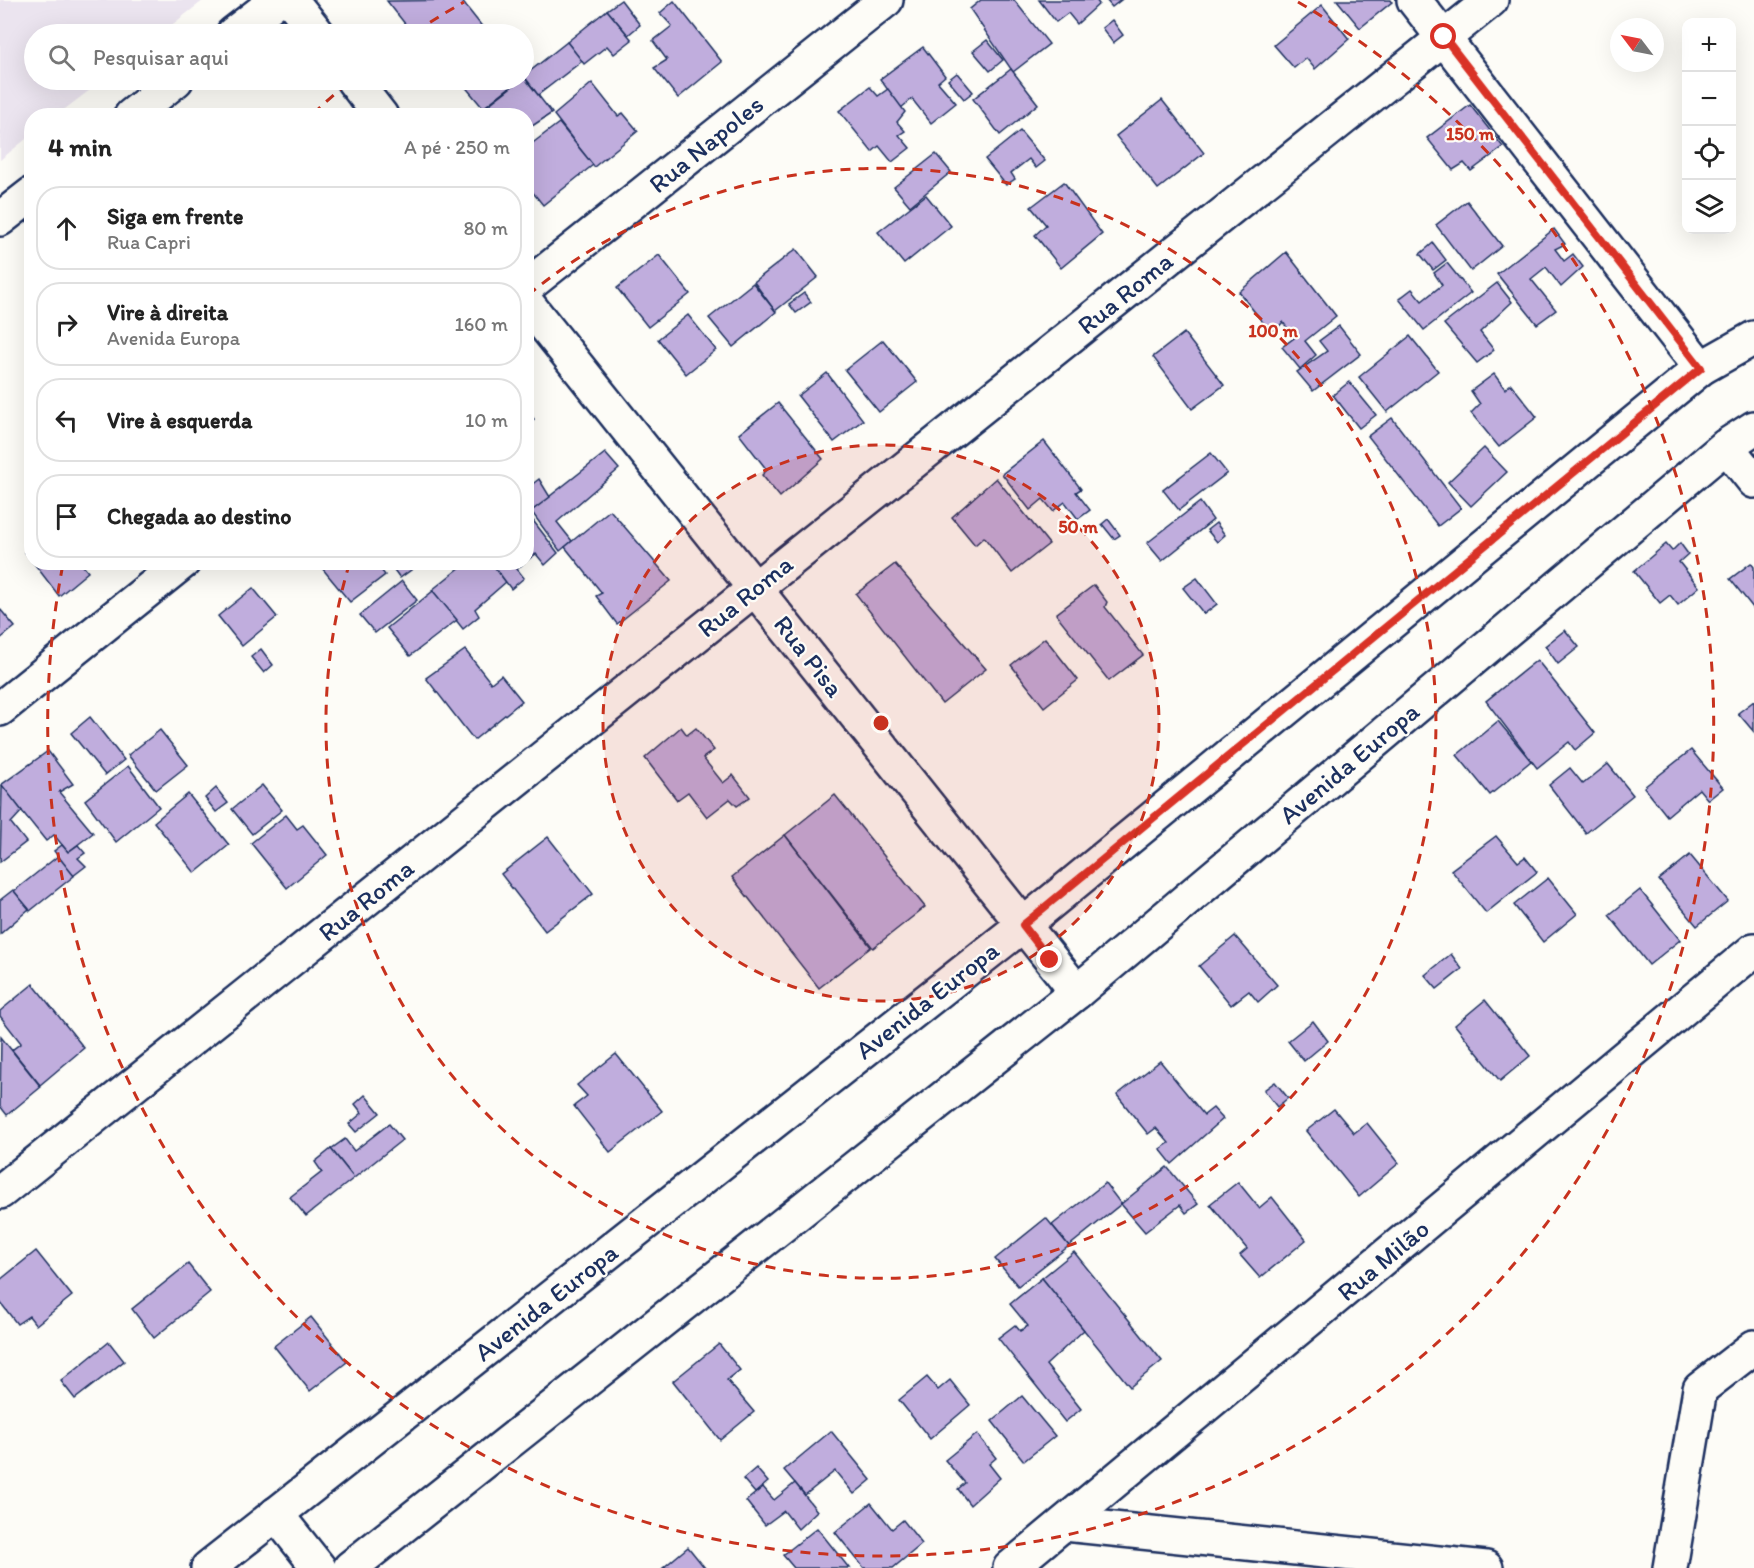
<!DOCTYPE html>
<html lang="pt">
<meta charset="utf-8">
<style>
:root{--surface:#fff;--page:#f6f6f6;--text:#222;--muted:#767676;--line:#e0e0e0}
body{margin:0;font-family:Itim,sans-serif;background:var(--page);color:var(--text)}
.controls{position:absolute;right:18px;top:18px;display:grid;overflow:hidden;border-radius:12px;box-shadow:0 6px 24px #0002}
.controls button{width:54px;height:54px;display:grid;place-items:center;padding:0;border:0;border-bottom:2px solid var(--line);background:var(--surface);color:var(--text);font:30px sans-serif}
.compass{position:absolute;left:1610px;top:18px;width:54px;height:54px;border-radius:50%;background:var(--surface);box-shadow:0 6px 24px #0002;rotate:302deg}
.stop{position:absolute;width:18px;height:18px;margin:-14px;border:4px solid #d93025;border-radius:50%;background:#fff}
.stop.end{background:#d93025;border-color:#fff;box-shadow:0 2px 6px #0008}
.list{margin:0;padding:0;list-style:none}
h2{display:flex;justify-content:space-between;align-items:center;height:78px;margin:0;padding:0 24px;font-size:26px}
h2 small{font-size:20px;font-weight:400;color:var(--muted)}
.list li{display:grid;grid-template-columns:39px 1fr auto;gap:18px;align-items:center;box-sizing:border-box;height:84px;margin:0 12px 12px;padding:0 12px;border:2px solid var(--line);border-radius:24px}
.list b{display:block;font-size:22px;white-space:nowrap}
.list p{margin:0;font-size:20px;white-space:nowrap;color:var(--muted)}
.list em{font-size:20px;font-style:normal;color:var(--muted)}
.icon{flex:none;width:33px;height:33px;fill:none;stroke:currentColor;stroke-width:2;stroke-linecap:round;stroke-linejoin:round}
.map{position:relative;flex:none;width:1754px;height:1568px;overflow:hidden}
.search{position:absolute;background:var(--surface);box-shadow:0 6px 24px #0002;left:24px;top:24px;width:510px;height:66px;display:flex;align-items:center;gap:15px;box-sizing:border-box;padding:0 21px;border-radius:33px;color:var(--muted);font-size:22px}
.panel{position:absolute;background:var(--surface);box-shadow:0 6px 24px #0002;left:24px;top:108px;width:510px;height:462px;border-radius:24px}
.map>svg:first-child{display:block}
</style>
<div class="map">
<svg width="1754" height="1568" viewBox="0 0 1754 1568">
<rect width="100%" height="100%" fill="#fdfcf7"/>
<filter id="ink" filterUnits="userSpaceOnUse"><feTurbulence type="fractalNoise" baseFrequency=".0167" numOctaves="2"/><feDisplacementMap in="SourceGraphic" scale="12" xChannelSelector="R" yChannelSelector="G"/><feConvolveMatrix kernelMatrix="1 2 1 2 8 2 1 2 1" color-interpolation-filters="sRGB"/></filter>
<g filter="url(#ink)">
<polygon fill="#ebe4ef" points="0,0 204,0 160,34 34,34 34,80 103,80 57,115 32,116 31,135 0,160"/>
<g fill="#c0addd" stroke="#1b2f5e" stroke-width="1.5">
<polygon points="461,0 488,34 413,34 387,1"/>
<polygon points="621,0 640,25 628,35 607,10"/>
<polygon points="981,0 1014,0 1049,44 1013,72 970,9"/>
<polygon points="1039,0 1096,0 1099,4 1077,24 1068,13 1056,22"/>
<polygon points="1106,0 1121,0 1112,7"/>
<polygon points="1337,0 1391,0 1392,2 1360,28"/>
<polygon points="674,1 722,62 678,98 654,68 667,60 653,41 672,26 660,13"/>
<polygon points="1322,5 1349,39 1315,69 1306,58 1294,68 1274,45"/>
<polygon points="607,10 632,40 614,54 607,46 584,64 567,42"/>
<polygon points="1112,20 1123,35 1113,43 1102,28"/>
<polygon points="987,40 1003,60 990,71 973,51"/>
<polygon points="567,42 582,61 538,95 524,76"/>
<polygon points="923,47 945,76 938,82 956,103 931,123 912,99 901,108 880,79"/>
<polygon points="1011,69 1038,104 1000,135 973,99"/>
<polygon points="957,73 973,92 964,99 948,80"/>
<polygon points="524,77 552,113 526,130 526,116 474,116"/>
<polygon points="470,80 519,80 483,108 463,84"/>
<polygon points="592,83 618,116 623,113 638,131 594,167 554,115"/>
<polygon points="870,87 878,96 888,89 905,112 897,122 905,131 899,135 910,148 892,162 879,146 872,152 839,111"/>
<polygon points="1162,100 1204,153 1158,189 1116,136"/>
<polygon points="1470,105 1503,147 1471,171 1464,163 1453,170 1427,138"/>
<polygon points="559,123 593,165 543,205 526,184 526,148"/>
<polygon points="1020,131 1045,161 1036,168 1029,159 1011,173 1015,179 1006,185 985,159"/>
<polygon points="936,154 951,172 910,206 894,187"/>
<polygon points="1064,182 1102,234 1061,268 1035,235 1046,225 1031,207"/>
<polygon points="926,195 951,226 904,264 878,232"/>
<polygon points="1467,201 1502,246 1471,271 1436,225"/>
<polygon points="1554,229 1565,244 1555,249 1564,261 1573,254 1583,267 1561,287 1546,267 1531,279 1556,310 1537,324 1497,274"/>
<polygon points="1433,243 1446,260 1433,270 1420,254"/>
<polygon points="796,249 818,277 775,311 754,282"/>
<polygon points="1286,252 1336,316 1305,341 1316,355 1300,369 1282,347 1294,338 1283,322 1272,334 1239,292"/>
<polygon points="659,255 690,294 648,327 617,288"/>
<polygon points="1447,263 1471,293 1424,330 1399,299 1412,289 1422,301 1442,285 1434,273"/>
<polygon points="753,283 776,312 733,347 709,318"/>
<polygon points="1497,283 1512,302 1480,332 1494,350 1477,363 1444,324"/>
<polygon points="804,293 811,302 796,313 789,304"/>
<polygon points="688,315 716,350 686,374 658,339"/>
<polygon points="1339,326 1361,354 1313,391 1297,372 1327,351 1319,341"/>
<polygon points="1184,333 1224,385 1192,409 1153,357"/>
<polygon points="1410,336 1438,371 1387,412 1359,377"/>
<polygon points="883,340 917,382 879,412 845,370"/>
<polygon points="827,373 863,420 834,442 798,396"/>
<polygon points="1494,374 1505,389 1511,384 1537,417 1499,447 1471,413 1480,404 1471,391"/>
<polygon points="1349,382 1376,415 1359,428 1333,395"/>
<polygon points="778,403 823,459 780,497 762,475 767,470 739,434"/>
<polygon points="526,409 534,419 526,425"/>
<polygon points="1392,418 1461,508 1438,526 1368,436"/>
<polygon points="1044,441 1081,489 1076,492 1090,510 1078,519 1065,502 1053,511 1043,499 1030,510 1002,474"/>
<polygon points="1484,448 1507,472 1471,506 1448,482"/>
<polygon points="605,453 619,469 557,522 572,541 560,551 531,511"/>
<polygon points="1211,453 1227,473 1179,510 1163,490"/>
<polygon points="996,478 1049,544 1012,573 984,537 975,545 952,517"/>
<polygon points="539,479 550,497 526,515 526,489"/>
<polygon points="1200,502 1213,520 1162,561 1147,543"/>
<polygon points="610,510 671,581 617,624 596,596 602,593 565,547"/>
<polygon points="528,514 558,553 545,565 536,554 526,561"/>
<polygon points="1108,519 1120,535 1114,539 1102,524"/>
<polygon points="1216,523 1225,535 1217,542 1207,530"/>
<polygon points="1680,543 1688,554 1679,562 1699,587 1678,605 1670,595 1660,603 1634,571 1666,544 1672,551"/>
<polygon points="32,547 32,561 25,552"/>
<polygon points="33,562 80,562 88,572 59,596"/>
<polygon points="317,562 375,562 385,575 350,602"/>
<polygon points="397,562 411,562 415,567 400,578 392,567"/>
<polygon points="467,562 491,562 506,582 475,609 479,616 463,629 432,590"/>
<polygon points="491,562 525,562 517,569 524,578 511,589"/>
<polygon points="1751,563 1754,567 1754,609 1730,579"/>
<polygon points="895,564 986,669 942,704 856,594"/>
<polygon points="1197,578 1217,604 1204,614 1183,588"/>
<polygon points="402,581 417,600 375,633 360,615"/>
<polygon points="1094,585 1107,602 1105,607 1143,655 1109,681 1056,614"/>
<polygon points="253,588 277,617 242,646 218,616"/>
<polygon points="433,591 457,620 410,656 387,628"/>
<polygon points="0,609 15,627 0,639"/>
<polygon points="1565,630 1579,647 1558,664 1545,646"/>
<polygon points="1045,638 1078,680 1044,707 1011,665"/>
<polygon points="261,649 273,665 264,673 251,657"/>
<polygon points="465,650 491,683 501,675 522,701 474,740 426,678"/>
<polygon points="1537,660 1595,733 1575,750 1569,742 1537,768 1486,701"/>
<polygon points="1754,701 1754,732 1738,713"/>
<polygon points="90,717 124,760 105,775 71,733"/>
<polygon points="1498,721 1531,761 1490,795 1457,755"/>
<polygon points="681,727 687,735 696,728 714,750 703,758 723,783 733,775 750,797 737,806 730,799 707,817 688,792 677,800 645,758"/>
<polygon points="160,730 188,765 156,790 128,755"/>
<polygon points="1691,750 1723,788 1708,800 1699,789 1667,816 1644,787"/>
<polygon points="48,751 73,784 59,792 93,833 68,852 54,835 46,841 1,785"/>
<polygon points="1608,764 1633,795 1586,833 1549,785 1570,768 1583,784"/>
<polygon points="128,766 159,807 116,842 85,800"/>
<polygon points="2,785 22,811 11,823 26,842 0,862"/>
<polygon points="262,785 282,810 252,834 232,809"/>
<polygon points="216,788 228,803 216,812 205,798"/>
<polygon points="188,794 229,845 195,873 154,822"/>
<polygon points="835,795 925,907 873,948 785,835"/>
<polygon points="286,815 297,829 303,825 327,855 287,888 251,843"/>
<polygon points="785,835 871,947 819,988 732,877"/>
<polygon points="1496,836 1518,862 1525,857 1537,872 1486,913 1451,870"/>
<polygon points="548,837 593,894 545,931 501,874"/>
<polygon points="62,845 68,852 78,845 85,853 78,858 86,866 73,876 54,851"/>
<polygon points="1690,855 1728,901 1697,926 1659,880"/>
<polygon points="58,856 74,876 30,911 14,891"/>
<polygon points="1548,878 1577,914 1543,942 1514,905"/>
<polygon points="13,890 29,909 0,934 0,900"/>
<polygon points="1640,890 1680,940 1649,965 1609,915"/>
<polygon points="1235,936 1277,985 1258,1002 1249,991 1231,1005 1199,966"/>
<polygon points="1451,954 1462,969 1437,989 1425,975"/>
<polygon points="33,984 84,1048 40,1085 12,1050 21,1043 0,1016 0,1011"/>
<polygon points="1485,1000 1530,1056 1500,1081 1455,1025"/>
<polygon points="1313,1021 1328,1041 1304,1061 1288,1041"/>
<polygon points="1,1037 41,1087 7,1115 0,1106"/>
<polygon points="616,1054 662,1111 610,1152 574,1106 587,1096 577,1085"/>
<polygon points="1160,1061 1204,1115 1213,1108 1223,1119 1172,1164 1160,1149 1169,1143 1156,1128 1148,1134 1117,1095"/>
<polygon points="1275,1082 1288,1098 1277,1107 1264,1090"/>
<polygon points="365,1095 380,1113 356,1132 349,1124 362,1113 355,1104"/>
<polygon points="1334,1109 1354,1133 1367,1123 1399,1163 1359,1197 1306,1131"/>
<polygon points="389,1124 402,1140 354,1178 331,1149 345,1139 354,1151"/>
<polygon points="331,1149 354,1178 306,1216 290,1197 322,1172 315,1162"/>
<polygon points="1167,1167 1198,1204 1186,1213 1180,1205 1145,1232 1121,1204"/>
<polygon points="1238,1182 1259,1208 1272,1197 1306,1240 1260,1278 1240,1255 1247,1249 1210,1204"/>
<polygon points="1105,1183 1121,1204 1069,1246 1052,1225"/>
<polygon points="1046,1218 1069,1246 1018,1286 995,1259"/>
<polygon points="36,1251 72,1296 36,1325 29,1316 17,1324 0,1302 0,1280"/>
<polygon points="1074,1252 1162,1361 1130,1387 1042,1278"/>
<polygon points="188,1264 210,1292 154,1338 132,1309"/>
<polygon points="1042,1278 1084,1330 1046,1365 1081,1409 1065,1422 998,1338 1015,1325 1020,1331 1028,1326 1010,1304"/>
<polygon points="311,1317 347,1362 310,1391 274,1346"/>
<polygon points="109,1342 124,1361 75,1399 61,1381"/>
<polygon points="719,1344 740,1370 727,1380 754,1412 720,1440 673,1381"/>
<polygon points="927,1377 938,1390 950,1380 970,1405 930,1439 899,1400"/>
<polygon points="1022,1396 1055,1436 1024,1461 992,1421"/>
<polygon points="831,1431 871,1480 854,1494 835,1471 805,1495 784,1470"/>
<polygon points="977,1434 996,1458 989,1464 1000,1478 970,1505 958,1489 965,1483 945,1460"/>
<polygon points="756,1468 768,1482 755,1493 743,1479"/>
<polygon points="795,1483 817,1511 798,1529 784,1511 765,1525 746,1501 763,1487 774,1500"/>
<polygon points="871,1503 892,1529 903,1520 922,1544 893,1568 864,1568 835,1532"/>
<polygon points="817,1528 849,1568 794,1568 783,1555"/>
<polygon points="688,1547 705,1568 663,1568"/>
</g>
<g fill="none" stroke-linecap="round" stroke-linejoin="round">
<g stroke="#1b2f5e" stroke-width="38">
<g id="minor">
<polyline points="291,0 318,34"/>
<polyline points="1414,0 1701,368"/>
<polyline points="233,34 277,0"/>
<polyline points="353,80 381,116"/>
<polyline points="131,116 176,80"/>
<polyline points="0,219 32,194"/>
<polyline points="526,287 886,0"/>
<polyline points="526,302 1077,992"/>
<polyline points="1726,446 1754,481"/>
<polyline points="0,709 183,562"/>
<polyline points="0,1192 1491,0"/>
<polyline points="276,1514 319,1568"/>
<polyline points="1065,1524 1486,1568"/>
<polyline points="1670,1568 1700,1389 1754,1347"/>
</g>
</g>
<g stroke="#1b2f5e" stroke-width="38">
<polyline id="tertiary" points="1010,1568 1754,950"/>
</g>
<g stroke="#1b2f5e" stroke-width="38">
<g id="secondary">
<polyline points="208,1568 1023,925 1701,368 1754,338"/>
<polyline points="350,1568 1077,992 1726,446 1754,428"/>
</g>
</g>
<use href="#minor" stroke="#fdfcf7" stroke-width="33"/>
<use href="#tertiary" stroke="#fdfcf7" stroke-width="33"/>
<use href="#secondary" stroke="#fdfcf7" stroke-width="33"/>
</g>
</g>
<g fill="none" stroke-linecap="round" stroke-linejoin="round" filter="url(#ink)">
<polyline stroke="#d93025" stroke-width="8" points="1050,960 1023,925 1701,368 1444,37"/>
</g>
<circle cx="881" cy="723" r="278" fill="#c8321e" fill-opacity=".12"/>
<g fill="none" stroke="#c8321e" stroke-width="3" stroke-dasharray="10 8">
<circle cx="881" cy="723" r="278"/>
<path d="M528 295A555 555 0 1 1 349 565"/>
<path d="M313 114A833 833 0 0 1 351 80M415 32A833 833 0 0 1 464 2M1298 2A833 833 0 1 1 63 564"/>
</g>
<g text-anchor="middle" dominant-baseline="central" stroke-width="4.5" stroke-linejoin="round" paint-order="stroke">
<g font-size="26" fill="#1b2f5e" stroke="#fdfcf7">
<text transform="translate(706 144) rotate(-39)">Rua Napoles</text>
<text transform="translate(1125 293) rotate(-39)">Rua Roma</text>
<text transform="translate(745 596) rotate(-39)">Rua Roma</text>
<text transform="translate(809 656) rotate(52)">Rua Pisa</text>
<text transform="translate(1349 763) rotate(-40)">Avenida Europa</text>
<text transform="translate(366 900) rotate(-39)">Rua Roma</text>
<text transform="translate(927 1000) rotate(-38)">Avenida Europa</text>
<text transform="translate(1383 1260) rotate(-40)">Rua Milão</text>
<text transform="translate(546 1302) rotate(-38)">Avenida Europa</text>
</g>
</g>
<circle cx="881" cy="723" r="9" fill="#c8321e" stroke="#fdfcf7" stroke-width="3"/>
<g font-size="18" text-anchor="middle" font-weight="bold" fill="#c8321e" stroke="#fdfcf7" stroke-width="4.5" stroke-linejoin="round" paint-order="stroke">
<text x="1470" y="140">150 m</text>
<text x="1273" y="337">100 m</text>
<text x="1078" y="533">50 m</text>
</g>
</svg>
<div class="controls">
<button>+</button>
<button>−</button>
<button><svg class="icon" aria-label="locate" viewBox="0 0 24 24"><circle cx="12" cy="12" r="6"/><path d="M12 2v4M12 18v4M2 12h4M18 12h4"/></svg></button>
<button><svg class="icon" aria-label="layers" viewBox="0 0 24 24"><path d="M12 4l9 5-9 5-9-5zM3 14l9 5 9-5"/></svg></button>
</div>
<svg class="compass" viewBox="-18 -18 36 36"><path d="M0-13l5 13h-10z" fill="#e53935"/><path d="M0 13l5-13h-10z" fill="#767676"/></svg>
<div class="stop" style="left:1444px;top:37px"></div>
<div class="stop end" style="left:1050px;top:960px"></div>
<div class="search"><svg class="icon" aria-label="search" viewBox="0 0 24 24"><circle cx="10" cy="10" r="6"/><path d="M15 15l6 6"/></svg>Pesquisar aqui</div>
<section class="panel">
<h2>4 min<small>A pé · 250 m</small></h2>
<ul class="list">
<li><svg class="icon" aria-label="ahead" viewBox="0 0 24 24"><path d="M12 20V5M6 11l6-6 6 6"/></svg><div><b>Siga em frente</b><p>Rua Capri</p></div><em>80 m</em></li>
<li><svg class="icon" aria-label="right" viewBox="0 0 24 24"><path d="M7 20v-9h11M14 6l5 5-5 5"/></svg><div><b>Vire à direita</b><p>Avenida Europa</p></div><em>160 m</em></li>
<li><svg class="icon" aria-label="left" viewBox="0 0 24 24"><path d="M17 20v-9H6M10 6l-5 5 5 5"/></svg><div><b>Vire à esquerda</b></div><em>10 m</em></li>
<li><svg class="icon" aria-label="arrive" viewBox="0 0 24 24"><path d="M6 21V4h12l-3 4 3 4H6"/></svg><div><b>Chegada ao destino</b></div></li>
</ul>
</section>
</div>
